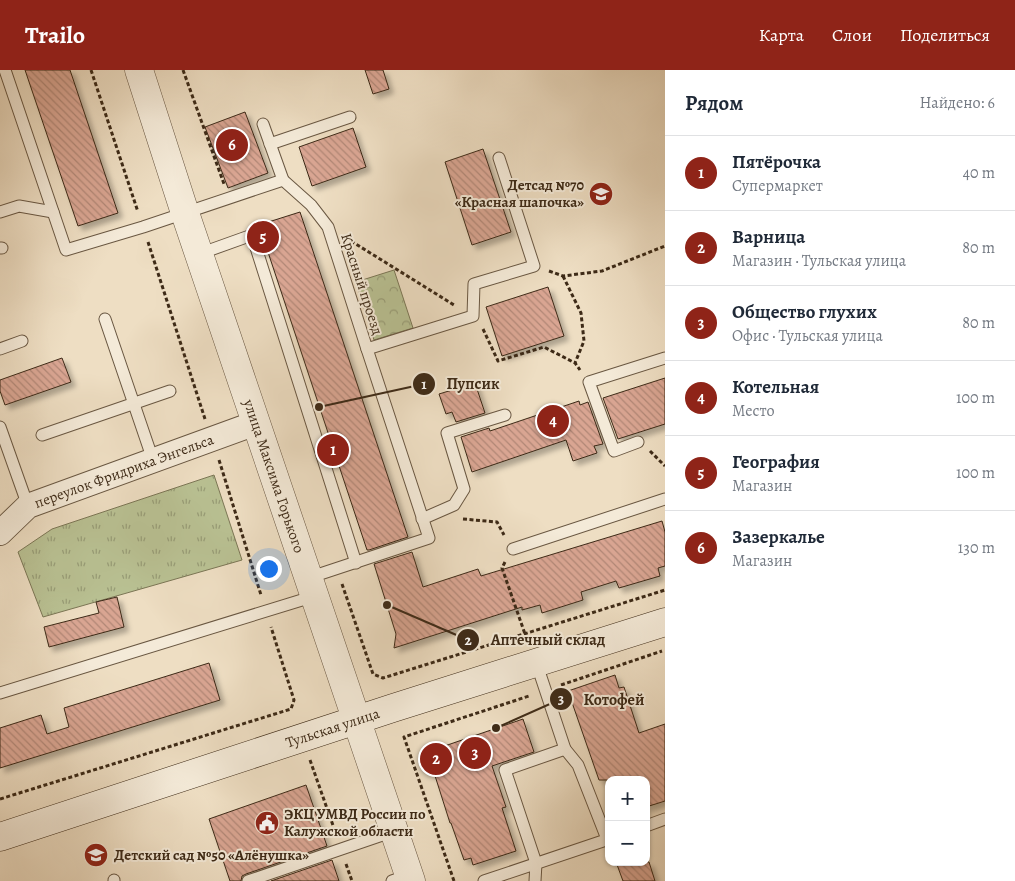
<!DOCTYPE html>
<html lang="ru">
<meta charset="utf-8">
<style>
:root{--surface:#fff;--page:#f6f6f7;--text:#1f2937;--muted:#747a83;--line:#e0e1e3;--accent:#8f2418}
body{margin:0;font-family:Alegreya,serif;background:var(--page);color:var(--text)}
.controls{position:absolute;right:15px;bottom:15px;display:grid;overflow:hidden;border-radius:10px;box-shadow:0 1px 4px #0004}
.controls button{width:45px;height:45px;display:grid;place-items:center;padding:0;border:0;border-bottom:1px solid var(--line);background:var(--surface);color:var(--text);font:25px sans-serif}
.you{position:absolute;left:268px;top:498px;width:18px;height:18px;margin:-12px;border:4px solid #fff;border-radius:50%;background:#1a73e8;box-shadow:0 0 0 8px #1a73e833}
.badge{display:grid;place-items:center;width:32px;height:32px;border-radius:50%;background:var(--accent);color:#fff;font-size:16px;font-weight:700}
.pin{position:absolute;translate:-50% -50%;border:2px solid #fff;box-shadow:0 1px 5px #0006}
.list{margin:0;padding:0;list-style:none}
h2{display:flex;justify-content:space-between;align-items:center;height:65px;margin:0;padding:0 20px;font-size:21px}
h2 small{font-size:16px;font-weight:400;color:var(--muted)}
.list li{display:grid;grid-template-columns:32px 1fr auto;gap:15px;align-items:center;box-sizing:border-box;height:75px;padding:0 20px;border-top:1px solid var(--line)}
.list b{display:block;font-size:19px;white-space:nowrap}
.list p{margin:0;font-size:16px;white-space:nowrap;color:var(--muted)}
.list em{font-size:16px;font-style:normal;color:var(--muted)}
.map{position:relative;flex:none;width:665px;height:811px;overflow:hidden}
header{display:flex;align-items:center;gap:30px;box-sizing:border-box;height:70px;padding:0 25px;background:var(--accent);color:#fff}
header strong{font-size:24px}
nav{display:flex;gap:28px;margin-inline-start:auto;font-size:18px}
main{display:flex}
aside{flex:1;background:var(--surface)}
.map>svg:first-child{display:block}
</style>
<header>
<strong>Trailo</strong>
<nav><a>Карта</a><a>Слои</a><a>Поделиться</a></nav>
</header>
<main>
<div class="map">
<svg width="665" height="811" viewBox="0 0 665 811">
<defs>
<pattern id="grass-tufts" width="24" height="20" patternUnits="userSpaceOnUse" patternTransform="scale(1.25)"><rect width="24" height="20" fill="#b9c193"/><path d="M3 7l-1-3M5 7V3M7 7l1-3M15 17l-1-3M17 17v-4M19 17l1-3" fill="none" stroke="#989d77"/></pattern>
<pattern id="forest-crowns" width="20" height="18" patternUnits="userSpaceOnUse" patternTransform="scale(1.25)"><rect width="20" height="18" fill="#b9c193"/><path d="M2 6a3 3 0 1 1 6 0M12 15a3 3 0 1 1 6 0" fill="none" stroke="#989d77"/></pattern>
<pattern id="building-back-hatch" width="6" height="6" patternUnits="userSpaceOnUse" patternTransform="scale(1.25)"><rect width="6" height="6" fill="#d9a592"/><path d="M-1 5l2 2M0 0l6 6M5-1l2 2" fill="none" stroke="#b18776"/></pattern>
<filter id="shadow"><feDropShadow dx="4.5" dy="4.5" stdDeviation="2.5" flood-color="#0004"/></filter>
</defs>
<rect width="100%" height="100%" fill="#eedec3"/>
<filter id="stains"><feTurbulence type="fractalNoise" baseFrequency=".004" numOctaves="4"/><feColorMatrix values="0 0 0 0 .2 0 0 0 0 .09 0 0 0 0 .02 0 0 0 .5 -.17"/></filter>
<radialGradient id="worn" r=".72"><stop offset=".6" stop-color="#630" stop-opacity="0"/><stop offset="1" stop-color="#630" stop-opacity=".3"/></radialGradient>
<polygon fill="url(#grass-tufts)" stroke="#7b7655" points="214,405 242,490 43,547 18,482 52,459"/>
<polygon fill="url(#forest-crowns)" stroke="#7b7655" points="394,200 413,258 374,270 356,212"/>
<g fill="url(#building-back-hatch)" stroke="#3d2a17" filter="url(#shadow)">
<polygon points="25,0 70,0 118,143 78,156"/>
<polygon points="365,0 383,0 389,19 373,24"/>
<polygon points="245,42 268,103 228,118 205,57"/>
<polygon points="353,58 366,97 312,116 299,77"/>
<polygon points="483,79 511,162 472,175 445,92"/>
<polygon points="300,142 408,467 369,480 367,480 259,155"/>
<polygon points="548,217 564,266 502,286 486,237"/>
<polygon points="62,288 71,312 5,335 0,321 0,310"/>
<polygon points="665,308 665,354 618,369 603,328"/>
<polygon points="475,313 485,343 456,352 452,342 446,344 439,324"/>
<polygon points="579,331 580,335 588,332 603,374 594,376 597,383 573,391 566,370 472,402 461,367 489,358 490,361"/>
<polygon points="662,451 665,462 665,496 658,498 660,506 619,518 616,511 581,522 583,530 542,543 540,535 522,540 522,537 394,578 396,564 374,494 412,482 423,517 478,499 481,506"/>
<polygon points="117,527 124,557 49,577 44,557 99,543 96,532"/>
<polygon points="209,593 220,630 0,698 0,658 41,645 47,664 69,657 64,638"/>
<polygon points="615,605 619,618 624,617 639,663 665,654 665,731 646,737 646,710 599,710 568,621"/>
<polygon points="523,649 534,682 492,696 506,737 502,738 516,781 473,795 471,788 464,790 451,753 450,753 430,690 436,689 433,680"/>
<polygon points="306,715 327,776 246,804 242,806 241,811 230,811 209,749"/>
<polygon points="332,790 339,811 271,811"/>
<polygon points="616,792 649,792 655,811 623,811"/>
</g>
<g fill="none" stroke-linecap="round" stroke-linejoin="round">
<g stroke="#695742" stroke-width="13">
<g id="service">
<polyline points="5,0 66,180 143,157 283,110 311,135 328,157 367,279 473,246 474,214 534,196 499,88"/>
<polyline points="263,54 283,110"/>
<polyline points="270,74 350,47"/>
<polyline points="0,142 19,136 53,142"/>
<polyline points="0,178 2,178"/>
<polyline points="199,184 252,165 356,493"/>
<polyline points="105,249 153,390"/>
<polyline points="0,279 22,271"/>
<polyline points="0,357 28,436"/>
<polyline points="42,365 170,321"/>
<polyline points="638,372 614,381 589,312 665,288"/>
<polyline points="422,449 454,435 464,419 447,363 505,345"/>
<polyline points="513,479 665,429"/>
<polyline points="308,508 429,468 367,279"/>
<polyline points="0,623 315,526"/>
<polyline points="565,679 578,695 607,769"/>
<polyline points="646,756 665,749"/>
<polyline points="114,810 114,811"/>
<polyline points="248,811 394,761"/>
<polyline points="392,811 409,805"/>
<polyline points="484,811 609,769"/>
<polyline points="535,811 536,793 505,700 565,679 536,592"/>
</g>
</g>
<g stroke="#695742" stroke-width="26">
<g id="minor">
<path id="s1" d="M0 463 28 436 256 353"/>
</g>
</g>
<g stroke="#695742" stroke-width="29">
<g id="tertiary">
<path id="s2" d="M139 0 185 143 411 811"/>
</g>
</g>
<g stroke="#3d2a17" stroke-width="29">
<g id="secondary">
<path id="s3" d="M0 767 393 638 665 552"/>
</g>
</g>
<g stroke="#3d2a17" stroke-width="3" stroke-dasharray="4 2.5" stroke-linecap="butt">
<polyline points="91,0 138,142"/>
<polyline points="183,0 224,114"/>
<polyline points="351,171 454,235"/>
<polyline points="148,172 205,349"/>
<polyline points="549,201 563,206 602,201 665,176"/>
<polyline points="563,206 581,243 584,271 575,293"/>
<polyline points="483,259 498,291 544,277 575,293 580,300"/>
<polyline points="650,381 665,396"/>
<polyline points="219,390 261,525"/>
<polyline points="463,449 497,452 504,465"/>
<polyline points="505,492 502,498 525,564"/>
<polyline points="342,514 373,604 383,608 665,520"/>
<polyline points="561,615 662,581"/>
<polyline points="310,690 336,764"/>
<polyline points="0,729 291,639 294,630 271,557"/>
<polyline points="346,794 352,811"/>
<polyline points="454,811 404,667 529,626"/>
</g>
<use href="#service" stroke="#f4ead8" stroke-width="11"/>
<use href="#minor" stroke="#f4ead8" stroke-width="24"/>
<use href="#tertiary" stroke="#f4ead8" stroke-width="28"/>
<use href="#secondary" stroke="#f4ead8" stroke-width="28"/>
</g>
<defs>
<g id="school-disc" transform="scale(1.25)"><circle r="9.5" fill="#8f2418" stroke="#f4ead8"/><path d="M0-5L7-2L0 1L-7-2ZM-4 1L0 2.5L4 1V4Q0 6-4 4Z" fill="#fff"/></g>
<g id="civic-disc" transform="scale(1.25)"><circle r="9.5" fill="#8f2418" stroke="#f4ead8"/><path d="M-.6-6.5H3V-4.5H.6V-3L4-1V1h2V6H-6V1h2V-1L-.6-3ZM-1.2 2.5V6h2.4V2.5Z" fill="#fff"/></g>
</defs>
<g fill-rule="evenodd">
<use href="#school-disc" x="601" y="124"/>
<use href="#civic-disc" x="267" y="753"/>
<use href="#school-disc" x="96" y="785"/>
</g>
<g text-anchor="middle" dominant-baseline="central" stroke-width="4" stroke-linejoin="round" paint-order="stroke">
<g font-size="15" font-weight="bold" fill="#3d2a17" stroke="#f4ead8" text-anchor="start">
<text x="584" y="115" text-anchor="end">Детсад №70<tspan x="584" dy="17">«Красная шапочка»</tspan></text>
<text x="284" y="744">ЭКЦ УМВД России по<tspan x="284" dy="17">Калужской области</tspan></text>
<text x="114" y="785">Детский сад №50 «Алёнушка»</text>
</g>
<g font-size="15" fill="#3d2a17" stroke="#f4ead8">
<text transform="translate(362 214) rotate(72)">Красный проезд</text>
<text stroke="none"><textPath href="#s1" startOffset="141">переулок Фридриха Энгельса</textPath></text>
<text stroke="none"><textPath href="#s2" startOffset="428">улица Максима Горького</textPath></text>
<text stroke="none"><textPath href="#s3" startOffset="350">Тульская улица</textPath></text>
</g>
</g>
<path fill="none" stroke="#3d2a17" stroke-width="2" d="M319 337L424 314M387 535L468 570M496 658L561 629"/>
<g fill="#3d2a17" stroke="#f4ead8" stroke-width="2">
<circle cx="319" cy="337" r="5"/>
<circle cx="387" cy="535" r="5"/>
<circle cx="496" cy="658" r="5"/>
<circle cx="424" cy="314" r="12"/>
<circle cx="468" cy="570" r="12"/>
<circle cx="561" cy="629" r="12"/>
</g>
<g font-size="15" text-anchor="middle" font-weight="bold" fill="#fff">
<text x="424" y="319">1</text>
<text x="468" y="575">2</text>
<text x="561" y="634">3</text>
</g>
<g font-size="16" text-anchor="middle" font-weight="bold" fill="#3d2a17" stroke="#f4ead8" stroke-width="4" stroke-linejoin="round" paint-order="stroke">
<text x="473" y="319">Пупсик</text>
<text x="548" y="575">Аптечный склад</text>
<text x="614" y="635">Котофей</text>
</g>
<rect width="100%" height="100%" filter="url(#stains)"/>
<rect width="100%" height="100%" fill="url(#worn)"/>
</svg>
<div class="controls">
<button>+</button>
<button>−</button>
</div>
<div class="you"></div>
<div class="pin badge" style="left:333px;top:380px">1</div>
<div class="pin badge" style="left:436px;top:689px">2</div>
<div class="pin badge" style="left:475px;top:683px">3</div>
<div class="pin badge" style="left:553px;top:351px">4</div>
<div class="pin badge" style="left:263px;top:167px">5</div>
<div class="pin badge" style="left:232px;top:75px">6</div>
</div>
<aside>
<h2>Рядом<small>Найдено: 6</small></h2>
<ul class="list">
<li><span class="badge">1</span><div><b>Пятёрочка</b><p>Супермаркет</p></div><em>40 m</em></li>
<li><span class="badge">2</span><div><b>Варница</b><p>Магазин · Тульская улица</p></div><em>80 m</em></li>
<li><span class="badge">3</span><div><b>Общество глухих</b><p>Офис · Тульская улица</p></div><em>80 m</em></li>
<li><span class="badge">4</span><div><b>Котельная</b><p>Место</p></div><em>100 m</em></li>
<li><span class="badge">5</span><div><b>География</b><p>Магазин</p></div><em>100 m</em></li>
<li><span class="badge">6</span><div><b>Зазеркалье</b><p>Магазин</p></div><em>130 m</em></li>
</ul>
</aside>
</main>
